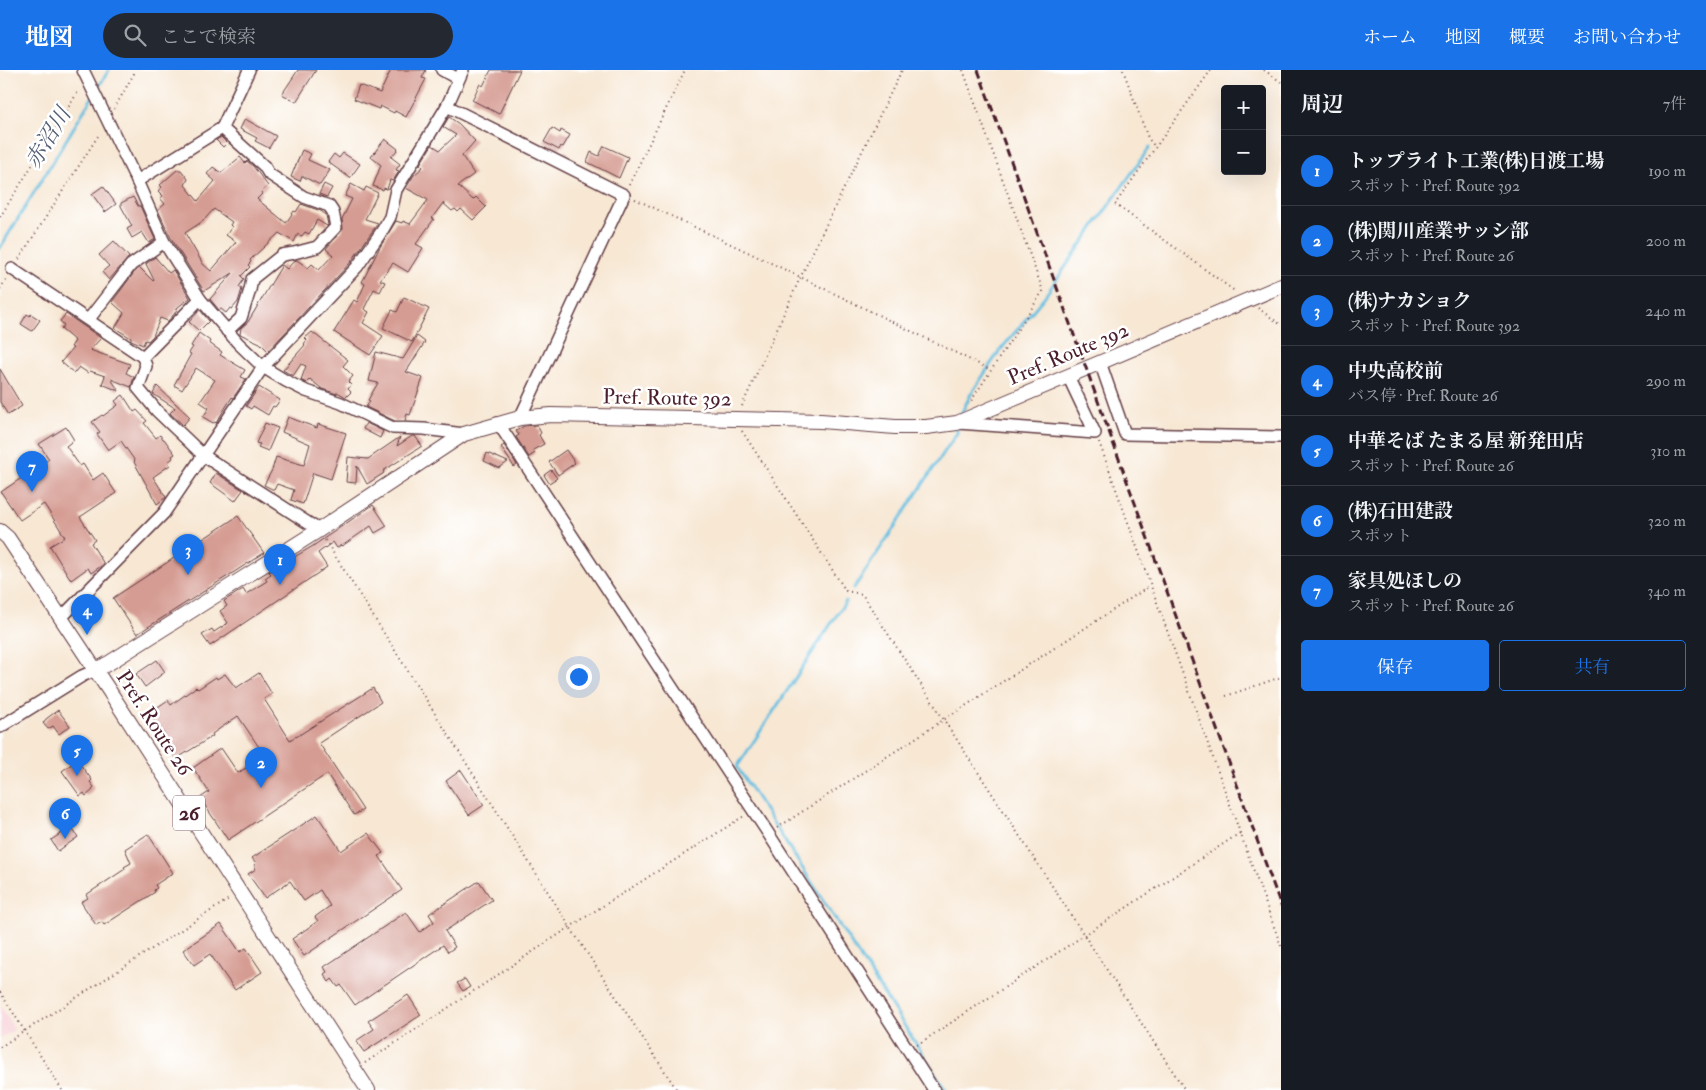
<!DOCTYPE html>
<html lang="ja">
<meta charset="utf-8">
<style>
:root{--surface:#171b24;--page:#242831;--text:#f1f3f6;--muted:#9ea1a6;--line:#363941;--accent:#1a73e8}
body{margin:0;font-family:"IM FELL Double Pica","Noto Serif JP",serif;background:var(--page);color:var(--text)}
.controls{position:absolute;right:15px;top:15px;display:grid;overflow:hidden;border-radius:5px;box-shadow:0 5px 20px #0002}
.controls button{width:45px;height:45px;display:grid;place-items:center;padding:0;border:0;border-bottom:1px solid var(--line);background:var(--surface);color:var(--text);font:25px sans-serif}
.you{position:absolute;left:578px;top:606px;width:18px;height:18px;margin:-12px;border:4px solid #fff;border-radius:50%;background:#1a73e8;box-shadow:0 0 0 8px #1a73e833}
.badge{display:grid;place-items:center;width:32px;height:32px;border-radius:50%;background:var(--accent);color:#fff;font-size:16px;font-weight:700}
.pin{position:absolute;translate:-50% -41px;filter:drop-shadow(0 1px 2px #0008)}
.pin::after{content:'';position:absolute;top:26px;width:18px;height:15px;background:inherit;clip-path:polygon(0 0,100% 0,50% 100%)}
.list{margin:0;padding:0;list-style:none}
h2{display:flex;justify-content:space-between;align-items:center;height:65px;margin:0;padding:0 20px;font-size:21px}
h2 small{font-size:16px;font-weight:400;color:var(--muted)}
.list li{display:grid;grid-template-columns:32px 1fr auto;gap:15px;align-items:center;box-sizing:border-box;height:70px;padding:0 20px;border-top:1px solid var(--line)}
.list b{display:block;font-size:19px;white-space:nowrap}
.list p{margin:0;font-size:16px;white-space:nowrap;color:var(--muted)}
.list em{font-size:16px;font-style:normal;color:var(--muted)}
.actions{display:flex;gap:10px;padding:15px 20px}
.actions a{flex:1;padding:11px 0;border:1px solid var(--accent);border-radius:5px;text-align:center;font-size:18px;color:var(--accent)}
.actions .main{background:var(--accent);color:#fff}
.icon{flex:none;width:28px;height:28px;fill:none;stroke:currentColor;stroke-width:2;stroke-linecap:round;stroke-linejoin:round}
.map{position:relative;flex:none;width:1281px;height:1020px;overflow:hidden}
header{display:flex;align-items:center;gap:30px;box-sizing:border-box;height:70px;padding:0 25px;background:var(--accent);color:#fff}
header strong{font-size:24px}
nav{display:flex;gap:28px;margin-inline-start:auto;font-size:18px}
.search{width:350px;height:45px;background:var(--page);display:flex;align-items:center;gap:12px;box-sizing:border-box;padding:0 18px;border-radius:28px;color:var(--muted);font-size:19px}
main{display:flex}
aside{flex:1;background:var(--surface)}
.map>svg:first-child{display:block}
</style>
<header>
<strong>地図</strong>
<div class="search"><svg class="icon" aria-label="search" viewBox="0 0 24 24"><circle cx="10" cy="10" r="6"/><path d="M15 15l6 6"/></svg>ここで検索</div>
<nav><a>ホーム</a><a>地図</a><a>概要</a><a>お問い合わせ</a></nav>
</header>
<main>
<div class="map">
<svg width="1281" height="1020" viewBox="0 0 1281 1020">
<rect width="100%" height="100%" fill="#fff"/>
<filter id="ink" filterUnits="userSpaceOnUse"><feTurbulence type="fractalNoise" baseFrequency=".02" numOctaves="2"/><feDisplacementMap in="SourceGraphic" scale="10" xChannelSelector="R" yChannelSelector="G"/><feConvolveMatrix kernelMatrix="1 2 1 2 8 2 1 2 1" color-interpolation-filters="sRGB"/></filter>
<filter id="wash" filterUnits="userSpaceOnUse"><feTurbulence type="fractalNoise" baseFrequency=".0096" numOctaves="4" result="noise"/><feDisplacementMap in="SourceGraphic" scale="20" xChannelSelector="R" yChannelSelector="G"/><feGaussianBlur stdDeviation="1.12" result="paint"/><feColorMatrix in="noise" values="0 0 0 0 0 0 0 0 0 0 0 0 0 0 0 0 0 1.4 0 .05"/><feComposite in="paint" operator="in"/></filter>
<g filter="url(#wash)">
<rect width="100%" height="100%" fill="#f7e7d3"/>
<polygon fill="#f6cfd6" points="0,936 15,959 0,969"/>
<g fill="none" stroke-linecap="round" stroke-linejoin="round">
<g stroke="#61bddf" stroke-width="3">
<polyline points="96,21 109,0"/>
<polyline points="0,178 93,26"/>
<polyline points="960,346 971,324 998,283 1045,226 1150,77"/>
<polyline points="854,518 957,363 957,356"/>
<polyline points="846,531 737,697 946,1020"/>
</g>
</g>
<g id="blocks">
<g fill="#d59c93" fill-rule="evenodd">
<polygon points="298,0 316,0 296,32 282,24"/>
<polygon points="391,0 426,0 422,8 426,9 406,47 395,41 394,43 380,36 379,39 354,29 359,15 380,23"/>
<polygon points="491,0 520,0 499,44 472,30 480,14 483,16"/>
<polygon points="449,47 459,54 475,71 462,86 474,104 458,116 473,130 476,127 486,137 473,150 461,139 458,142 455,139 452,141 443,133 432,148 434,149 416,174 423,178 408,202 393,193 380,210 385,212 380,222 374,219 364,239 369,242 363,253 383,266 370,285 334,262 354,230 357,232 365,214 362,212 380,177 396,151 402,153 403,151 410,154 428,130 406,118 414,105 423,97 420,94 432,75 440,80 456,65 443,57"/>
<polygon points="245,49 276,66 269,78 255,71 257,68 240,59"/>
<polygon points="552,58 560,63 561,60 570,65 563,77 561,76 559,80 544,72"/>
<polygon points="221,67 227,73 223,77 216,70"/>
<polygon points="385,69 398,79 391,87 400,94 396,100 399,101 393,111 390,110 387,119 384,118 383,120 373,116 381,95 371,87"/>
<polygon points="604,76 628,87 619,108 587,92 591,82 599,86"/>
<polygon points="302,80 311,84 308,90 330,100 320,115 302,106 300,111 291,107"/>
<polygon points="343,83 360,94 350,108 328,92 334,84 339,88"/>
<path d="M240 87 245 93 247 91 253 96 268 116 261 122 262 124 257 129 286 153 294 141 296 142 301 134 321 141 326 145 328 155 327 156 317 150 309 164 305 162 302 166 298 164 294 172 279 163 250 190 251 192 248 195 250 197 241 206 244 209 239 217 242 219 238 232 232 239 230 238 226 243 221 239 219 240 210 229 233 203 204 221 171 168 158 140 165 134 160 128 163 126 158 121 162 117 160 115 177 100H181L188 109 185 115 198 131 215 111 207 104 213 97 221 103ZM214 139 232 152 230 155 232 157 226 165 236 172 211 201 203 194 185 163 203 151Z"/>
<polygon points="324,114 332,118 327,127 319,124"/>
<polygon points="351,114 364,121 366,117 378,123 365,149 378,153 351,192 268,281 260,273 240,264 241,258 248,252 282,195 287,199 294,191 297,190 308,198 312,194 319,200 333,185 326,179 343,159 342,149 352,129 345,126"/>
<polygon points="103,116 116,134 105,142 92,124"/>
<polygon points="133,127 138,136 140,136 155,169 149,173 142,162 132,168 127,159 132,156 121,136 121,133"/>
<polygon points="114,171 129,187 109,210 102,202 109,196 99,185"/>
<polygon points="155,187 169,203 173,200 190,228 178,237 175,243 168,251 160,248 153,266 148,271 145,270 143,275 131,270 131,268 115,258 124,243 112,232 136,200 140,198 153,211 154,210 146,194"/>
<polygon points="404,227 429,239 412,272 383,258 392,240 397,242"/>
<polygon points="200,240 209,251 199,261 189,252"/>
<polygon points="27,244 30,246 31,244 40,250 32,261 21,254"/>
<polygon points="66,244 101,268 90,280 130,294 126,303 134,307 131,317 111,309 119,321 102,314 105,306 90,301 88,303 79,297 74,303 61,292 73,278 71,277 75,271 61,259 64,255 60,251"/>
<polygon points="312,262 348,290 343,296 353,306 348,312 351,315 348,319 351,322 346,327 337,322 337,324 322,319 310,309 306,313 301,310 306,296 301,294 293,306 283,300 305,275 304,274 307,270 305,268"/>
<polygon points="199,263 210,271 209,273 212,275 222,282 220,285 245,300 241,307 246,309 233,328 232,327 216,353 215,352 213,353 203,347 209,338 200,332 215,310 196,298 182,320 174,315 191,284 189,283 193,277 191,276"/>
<polygon points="417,266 425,272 406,302 423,308 410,345 407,344 405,351 395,351 366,337 370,331 368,330 378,313 369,311 376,282 403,289"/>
<polygon points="0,299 22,336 8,345 0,332"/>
<polygon points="157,316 190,347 183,355 170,343 175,338 153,324"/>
<polygon points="259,317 280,330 275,337 273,336 268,345 253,336 251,339 246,336"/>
<polygon points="123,325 134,342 137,340 147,351 144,353 156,368 160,365 163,369 164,369 175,384 172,386 173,388 168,392 170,395 153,407 166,427 157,434 134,392 135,391 121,371 108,380 97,364 100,362 92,352 102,345 103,346 118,335 115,331"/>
<polygon points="288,347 317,358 318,354 346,363 331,409 313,403 303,434 291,430 294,420 277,414 274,420 264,415 272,400 276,387 304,395 310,374 282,362"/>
<polygon points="265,353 278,358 268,381 258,377 260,374 256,373"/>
<polygon points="366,353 383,361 380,368 363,359"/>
<polygon points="537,355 541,363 539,365 544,374 533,380 535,383 529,387 516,367 519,365 516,361 524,356"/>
<polygon points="66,357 74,370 66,376 80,396 83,394 93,410 103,403 116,423 80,447 95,470 91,473 104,494 91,503 88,498 71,510 50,476 65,467 44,434 20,450 1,422 49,389 39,374"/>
<polygon points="412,366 415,366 422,376 383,401 384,403 367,414 357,396 356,413 346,412 348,387 368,389 400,367 397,376"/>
<polygon points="504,375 517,395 514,397 501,377"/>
<polygon points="566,380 575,393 558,405 549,392"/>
<polygon points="487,383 508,392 499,398 484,391"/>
<polygon points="551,400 557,408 549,413 544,405"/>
<polygon points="216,403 243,420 235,431 210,413"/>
<polygon points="373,435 387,456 375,463 371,456 342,476 341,475 337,478 333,472 318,483 327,497 210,576 202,565 212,559 214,562 228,553 220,541 227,536 224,531 243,519 246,524 267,511 265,508 271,504 269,502 313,476"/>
<polygon points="238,446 264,483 137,564 113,528"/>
<polygon points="157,590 165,602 145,617 136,604"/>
<polygon points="259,603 272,624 264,629 290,670 296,666 296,667 373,618 381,632 319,673 363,740 354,745 327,704 228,770 200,728 209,722 193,698 221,678 238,703 265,686 238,646 212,664 213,666 176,689 162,668 165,665 149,643 168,630 171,635 196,617 198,619 216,607 217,609 225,604 236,618"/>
<polygon points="58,640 70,656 59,664 53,656 48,659 43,653 46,649"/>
<polygon points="77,690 92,710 90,712 94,717 92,719 93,720 86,726 84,723 80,726 62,701"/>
<polygon points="461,700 484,735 469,745 446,711"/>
<polygon points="317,745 341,781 368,763 383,783 379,786 402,820 304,886 292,869 318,851 315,847 330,836 320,820 304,831 290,811 265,828 248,804 256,799 254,795 256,793 252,788"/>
<polygon points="71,757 78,767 58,781 51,770"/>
<polygon points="148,764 173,803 155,815 157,818 154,820 155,822 104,855 102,852 96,855 81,832 88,828 86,825 125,799 124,797 131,793 125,779"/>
<polygon points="479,811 492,830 445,861 455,877 448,882 443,875 355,935 341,915 338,917 332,909 329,912 324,904 327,902 324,897 406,842 420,862 434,852 429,844"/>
<polygon points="221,854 240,882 246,878 262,902 235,920 210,884 194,895 183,880"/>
<polygon points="465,909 470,917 463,921 457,913"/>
<polygon points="408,925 421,945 364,982 356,971 374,959 368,951"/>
</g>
</g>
</g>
<g filter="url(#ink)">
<use href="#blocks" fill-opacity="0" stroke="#643d44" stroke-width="1"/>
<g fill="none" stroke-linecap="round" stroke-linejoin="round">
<g stroke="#643d44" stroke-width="14">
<g id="minor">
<polyline points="83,0 137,111 164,172 200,229 238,273 263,297 286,311 306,321 341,333 393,358 424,359 464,364"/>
<polyline points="442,0 458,9"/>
<polyline points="447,36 624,125 520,348"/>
<polyline points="222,58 264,96 269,104 304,127 329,136 333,142 336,157 317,177 294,183 282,185 252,209 250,220 241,248 227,261"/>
<polyline points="137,111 222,58 249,0"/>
<polyline points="12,199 143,287 200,229"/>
<polyline points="89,249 131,195 164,172"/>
<polyline points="143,287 146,296 138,318 157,341 204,386 319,460"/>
<polyline points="1100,292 1125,364 1281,367"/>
<polyline points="498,353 768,763 934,1020"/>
<polyline points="958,353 1095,363 1068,306"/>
<polyline points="61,548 164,443 263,297 357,197 382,161 390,147 396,120 447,36 463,0"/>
<polyline points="0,657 82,606 96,600"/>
</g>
</g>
<g stroke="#643d44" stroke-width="16">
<g id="major">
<polyline points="0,461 8,468 108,619 368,1020"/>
<polyline points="96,600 109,593 319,460 464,364 520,348 551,345 821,351 895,357 926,357 957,353 1281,216"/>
</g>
</g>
<g stroke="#643d44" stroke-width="2" stroke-dasharray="1 4" stroke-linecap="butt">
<polyline points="963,0 1043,221 969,334"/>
<polyline points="1123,0 1148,68 1155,77"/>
<polyline points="1211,0 1115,134 1236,222"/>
<polyline points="1264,0 1281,12"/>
<polyline points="114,39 136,0"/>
<polyline points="629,115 685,0"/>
<polyline points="635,129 790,202 991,300"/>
<polyline points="0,147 79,20"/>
<polyline points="19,189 100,63"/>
<polyline points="0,219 7,208"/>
<polyline points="1258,238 1281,255"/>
<polyline points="742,336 800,208 902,0"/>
<polyline points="742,361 846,521 862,524 1185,1020"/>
<polyline points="1099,372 1281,876"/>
<polyline points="325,470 570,857 677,1020"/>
<polyline points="1226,626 1281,607"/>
<polyline points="777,758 1150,516"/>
<polyline points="0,922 62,1020"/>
<polyline points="917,975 1240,763"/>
<polyline points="0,977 229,829"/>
<polyline points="365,993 570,857 744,746"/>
</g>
<use href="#minor" stroke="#fff" stroke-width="11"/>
<use href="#major" stroke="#fff" stroke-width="14"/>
<polyline stroke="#4a1f2b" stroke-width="3" stroke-dasharray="8 4" stroke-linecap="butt" points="978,0 1281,836"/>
</g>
</g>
<g text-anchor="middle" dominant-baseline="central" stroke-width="5" stroke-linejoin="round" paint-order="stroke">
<rect fill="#fff" stroke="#80626b" stroke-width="1" x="173" y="725.5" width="32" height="35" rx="4"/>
<g font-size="20" font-weight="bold" fill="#4a1f2b">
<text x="189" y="743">26</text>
</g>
<g font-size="21" fill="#4a1f2b" stroke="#fff">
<text transform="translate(1068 284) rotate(-23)">Pref. Route 392</text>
<text transform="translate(667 328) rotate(1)">Pref. Route 392</text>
<text transform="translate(154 653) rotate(57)">Pref. Route 26</text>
</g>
<g font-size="22" font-style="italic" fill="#535e73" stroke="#fff">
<text transform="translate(48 68) rotate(-59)">赤沼川</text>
</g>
</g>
</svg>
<div class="controls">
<button>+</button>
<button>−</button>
</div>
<div class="you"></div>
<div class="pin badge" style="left:280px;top:515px">1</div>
<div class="pin badge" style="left:261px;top:718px">2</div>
<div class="pin badge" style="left:188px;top:505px">3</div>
<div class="pin badge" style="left:87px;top:565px">4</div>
<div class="pin badge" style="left:77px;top:706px">5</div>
<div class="pin badge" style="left:65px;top:769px">6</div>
<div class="pin badge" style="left:32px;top:422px">7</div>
</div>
<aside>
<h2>周辺<small>7件</small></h2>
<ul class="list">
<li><span class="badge">1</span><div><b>トップライト工業(株)日渡工場</b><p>スポット · Pref. Route 392</p></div><em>190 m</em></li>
<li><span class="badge">2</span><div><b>(株)関川産業サッシ部</b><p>スポット · Pref. Route 26</p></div><em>200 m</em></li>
<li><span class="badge">3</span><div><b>(株)ナカショク</b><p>スポット · Pref. Route 392</p></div><em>240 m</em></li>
<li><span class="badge">4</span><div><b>中央高校前</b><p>バス停 · Pref. Route 26</p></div><em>290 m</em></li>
<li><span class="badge">5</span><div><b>中華そば たまる屋 新発田店</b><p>スポット · Pref. Route 26</p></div><em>310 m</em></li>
<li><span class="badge">6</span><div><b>(株)石田建設</b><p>スポット</p></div><em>320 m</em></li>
<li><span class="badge">7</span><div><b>家具処ほしの</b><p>スポット · Pref. Route 26</p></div><em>340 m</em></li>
</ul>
<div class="actions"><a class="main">保存</a><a>共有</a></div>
</aside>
</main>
